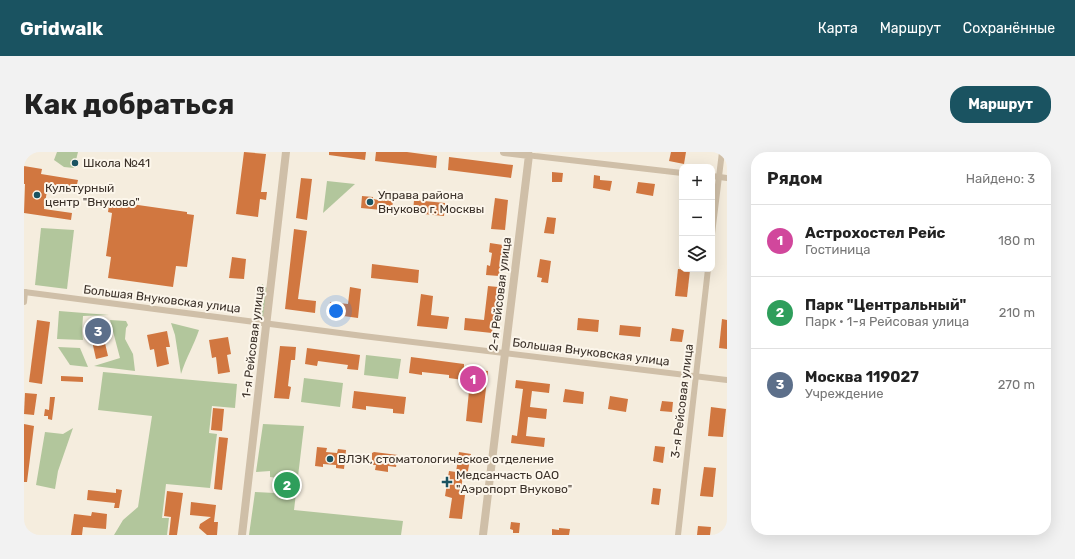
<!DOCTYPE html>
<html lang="ru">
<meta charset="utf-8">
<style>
:root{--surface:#fff;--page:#f2f2f2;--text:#222;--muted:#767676;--line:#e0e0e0;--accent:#1a5361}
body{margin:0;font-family:Rubik,sans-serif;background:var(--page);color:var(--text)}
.controls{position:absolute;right:12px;top:12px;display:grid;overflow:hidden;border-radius:8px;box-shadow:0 4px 16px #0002}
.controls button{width:36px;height:36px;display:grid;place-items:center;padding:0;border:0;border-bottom:1px solid var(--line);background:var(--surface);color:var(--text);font:20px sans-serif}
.you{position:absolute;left:312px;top:159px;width:14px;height:14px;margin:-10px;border:3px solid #fff;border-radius:50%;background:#1a73e8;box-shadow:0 0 0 6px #1a73e833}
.badge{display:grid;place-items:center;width:26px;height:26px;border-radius:50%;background:var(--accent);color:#fff;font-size:13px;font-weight:700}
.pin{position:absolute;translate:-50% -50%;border:2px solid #fff;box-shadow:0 1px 4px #0006}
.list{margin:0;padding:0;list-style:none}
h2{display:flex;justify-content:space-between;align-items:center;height:52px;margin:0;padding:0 16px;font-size:17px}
h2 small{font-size:13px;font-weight:400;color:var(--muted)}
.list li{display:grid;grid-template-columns:26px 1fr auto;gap:12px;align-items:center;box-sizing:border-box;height:72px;padding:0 16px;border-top:1px solid var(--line)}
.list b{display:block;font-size:15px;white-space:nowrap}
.list p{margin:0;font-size:13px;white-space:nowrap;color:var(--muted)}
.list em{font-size:13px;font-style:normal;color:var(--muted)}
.icon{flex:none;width:22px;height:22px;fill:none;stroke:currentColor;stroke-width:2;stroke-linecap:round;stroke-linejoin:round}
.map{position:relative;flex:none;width:703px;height:383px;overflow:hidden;border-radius:16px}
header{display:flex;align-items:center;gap:24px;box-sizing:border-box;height:56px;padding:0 20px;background:var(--accent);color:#fff}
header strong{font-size:19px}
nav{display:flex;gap:22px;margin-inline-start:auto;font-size:14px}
.intro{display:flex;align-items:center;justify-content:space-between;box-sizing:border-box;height:96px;padding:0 24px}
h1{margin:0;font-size:28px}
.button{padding:10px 18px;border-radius:16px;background:var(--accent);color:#fff;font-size:14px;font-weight:700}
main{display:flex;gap:24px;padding:0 24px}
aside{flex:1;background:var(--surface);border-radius:16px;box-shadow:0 4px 16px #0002}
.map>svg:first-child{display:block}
</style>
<header>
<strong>Gridwalk</strong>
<nav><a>Карта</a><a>Маршрут</a><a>Сохранённые</a></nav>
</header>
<div class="intro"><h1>Как добраться</h1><a class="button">Маршрут</a></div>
<main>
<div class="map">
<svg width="703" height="383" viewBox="0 0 703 383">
<rect width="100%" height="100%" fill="#f5edde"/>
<g fill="#b2c69c">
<polygon points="33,0 54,0 50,16 40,15 30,8"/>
<polygon points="303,29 331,32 299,61"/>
<polygon points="17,76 50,78 43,137 11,133"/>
<polygon points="238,132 243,136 241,163 238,166 233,164"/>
<polygon points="35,159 85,163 59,164 58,179 59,188 33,187"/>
<polygon points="86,168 102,169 104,173 102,176 101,187 109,202 111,219 70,214 96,206"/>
<path d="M147 171 175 178C170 193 162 206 157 222L151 183Z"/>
<polygon points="34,195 56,196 64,215 46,213"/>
<polygon points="342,203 377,207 374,227 340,223"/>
<polygon points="79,220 213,232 211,256 188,254 185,281 193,282 186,336 142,332 138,366 145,366 143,383 90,383 99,368 114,355 128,264 74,258"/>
<polygon points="280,226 319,231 316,255 277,250"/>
<polygon points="239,272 280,274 270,358 379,369 377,383 225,383 231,340 251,341 253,326 246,325 246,319 232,320"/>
<polygon points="49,276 34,319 31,337 12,333 21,280 39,282"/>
</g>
<g fill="#d17740">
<polygon points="220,0 242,2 237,40 243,40 242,48 236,47 234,65 212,62"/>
<polygon points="305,0 342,0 341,8 305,3"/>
<polygon points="352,0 383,0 413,4 412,16 351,9"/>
<polygon points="647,0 662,0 660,12 645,9"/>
<polygon points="425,5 489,13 487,26 424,18"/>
<polygon points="0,14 18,17 17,22 54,28 52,37 24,33 20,57 48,61 47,68 0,61 1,32 0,32"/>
<polygon points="528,20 539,21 538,30 528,30"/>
<polygon points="570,23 576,24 576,28 588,29 586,39 569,36"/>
<polygon points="277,26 288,27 283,68 272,66"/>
<polygon points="614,30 631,32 629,44 612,41"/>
<polygon points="338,44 349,45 349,47 360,49 360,46 369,47 368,59 337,56"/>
<polygon points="471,46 484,48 481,78 467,77"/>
<polygon points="390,48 421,51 420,64 389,61"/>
<polygon points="93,50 163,60 163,62 170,63 163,115 152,114 149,135 84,126 87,105 82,104 88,61 84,60 85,53 93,54"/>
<polygon points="523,65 532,66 530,82 520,81"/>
<polygon points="270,77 283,79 274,147 292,149 291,161 261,157"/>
<polygon points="466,91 479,93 475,124 462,123 463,113 466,114 468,101 465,100"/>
<polygon points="208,105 222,107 220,127 205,126"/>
<polygon points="516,107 527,109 524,131 517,130 518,126 513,125"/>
<polygon points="348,112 395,118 394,131 347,126"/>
<polygon points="654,117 666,118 663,145 651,144"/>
<polygon points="464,134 474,135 468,181 440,178 441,166 460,168"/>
<polygon points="326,135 337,137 334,166 305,162 306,150 324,152"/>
<polygon points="397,142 409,144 407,163 425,165 423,177 393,174"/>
<polygon points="554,166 575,168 574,180 553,178"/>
<polygon points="698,167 703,168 703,197 695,196"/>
<polygon points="13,168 26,170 18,232 5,230"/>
<polygon points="81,171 85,186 80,187 84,204 72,207 68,189 64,190 61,176"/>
<polygon points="596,173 617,175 616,185 595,183"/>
<polygon points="648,176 660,178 658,190 646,189"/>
<polygon points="143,179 146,195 142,195 145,212 133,215 130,197 126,198 123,183"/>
<polygon points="204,185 207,202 203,203 206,220 194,222 192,205 188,206 185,188"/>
<polygon points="256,194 272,195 271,208 267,208 264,234 267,235 265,247 250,246"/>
<polygon points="283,196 336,203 334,218 323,217 324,213 294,209 293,214 281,212"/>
<polygon points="387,205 440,212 440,216 464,219 458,271 442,269 446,229 425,226 425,223 398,220 398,223 385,221"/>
<polygon points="37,224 59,225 59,230 37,229"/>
<polygon points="492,228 526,232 525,241 508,239 506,255 523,257 522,267 504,265 502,284 521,286 520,295 487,291 488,283 493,284 499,237 491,236"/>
<polygon points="541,237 560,240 559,252 539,250"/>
<polygon points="330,239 382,245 380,262 369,261 369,257 342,254 342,258 328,256"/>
<polygon points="1,241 13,242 10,263 0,262"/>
<polygon points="586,244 604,247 602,260 584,257"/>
<polygon points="26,245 31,245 28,268 24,267 24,264 20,264 21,257 25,258"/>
<polygon points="638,249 649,250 648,260 636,259"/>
<polygon points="687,255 702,257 699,285 684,284"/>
<polygon points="189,256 200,257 198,279 187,278"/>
<polygon points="0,272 10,274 3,330 0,330"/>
<polygon points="195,285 204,286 198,338 190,337"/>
<polygon points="631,294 641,295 639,311 629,309"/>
<polygon points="293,295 303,296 302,300 313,301 314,297 322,298 320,317 312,316 312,313 299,312 299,315 291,314"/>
<polygon points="350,300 374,303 372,315 364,314 364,320 351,318 352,313 348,313 348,301"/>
<polygon points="435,300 447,302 443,324 439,324 436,343 441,343 438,367 425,366 428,346 421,344 425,319 432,320"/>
<polygon points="680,315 692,316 689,345 676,344"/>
<polygon points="629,336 637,337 635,353 627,352"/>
<polygon points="92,337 98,338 95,356 90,356 91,351 63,348 64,338 92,341"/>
<polygon points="143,339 159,341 153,383 145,383 147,365 140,364"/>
<polygon points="167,350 192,353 190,370 194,370 193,383 183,383 175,376 176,372 187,365 166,363"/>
<polygon points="68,360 83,362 82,377 59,375 58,383 47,383 50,362 67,364"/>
<polygon points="487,370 496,371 495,381 489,381 489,378 486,377"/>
<polygon points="674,374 687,375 686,383 673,383"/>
<polygon points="535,376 546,377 545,383 528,383 528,377 535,378"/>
</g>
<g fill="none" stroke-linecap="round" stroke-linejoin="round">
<g stroke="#cfbfa8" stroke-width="6">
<polyline points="505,0 505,3 511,4 658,21"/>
<polyline points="688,24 703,26"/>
<polyline points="688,82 698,0"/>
<polyline points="0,140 339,184 703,228"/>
<polyline points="0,150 1,140"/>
<polyline points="654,383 684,117"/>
</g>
<g stroke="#cfbfa8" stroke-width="8">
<polyline points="218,383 262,0"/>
<polyline points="459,383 505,3 480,0"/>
</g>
</g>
<g fill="#1a5361" stroke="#fcf6eb" stroke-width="1.5">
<circle cx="51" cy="11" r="4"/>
<circle cx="13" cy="43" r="4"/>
<circle cx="346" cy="50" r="4"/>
<circle cx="306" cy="307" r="4"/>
<path d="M421 324h4v4h4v4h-4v4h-4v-4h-4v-4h4z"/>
</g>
<g text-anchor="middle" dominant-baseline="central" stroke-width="4" stroke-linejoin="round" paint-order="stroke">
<g font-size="12" fill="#3b3129" stroke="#fcf6eb" text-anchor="start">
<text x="59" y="11">Школа №41</text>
<text x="21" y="36">Культурный<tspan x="21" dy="14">центр "Внуково"</tspan></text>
<text x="354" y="43">Управа района<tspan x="354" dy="14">Внуково г. Москвы</tspan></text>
<text x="314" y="307">ВЛЭК, стоматологическое отделение</text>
<text x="432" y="323">Медсанчасть ОАО<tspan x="432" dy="14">"Аэропорт Внуково"</tspan></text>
</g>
<g font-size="12" fill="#3b3129" stroke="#fcf6eb">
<text transform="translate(476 142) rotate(-83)">2-я Рейсовая улица</text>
<text transform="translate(138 147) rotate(7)">Большая Внуковская улица</text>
<text transform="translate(229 190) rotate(-83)">1-я Рейсовая улица</text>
<text transform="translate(567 200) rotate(7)">Большая Внуковская улица</text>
<text transform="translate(658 249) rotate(-83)">3-я Рейсовая улица</text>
</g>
</g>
</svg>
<div class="controls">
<button>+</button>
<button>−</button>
<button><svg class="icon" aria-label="layers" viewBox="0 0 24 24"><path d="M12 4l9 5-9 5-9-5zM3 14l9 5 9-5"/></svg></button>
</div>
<div class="you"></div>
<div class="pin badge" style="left:449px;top:227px;background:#d1479c">1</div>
<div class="pin badge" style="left:263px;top:333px;background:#2e9e5b">2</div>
<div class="pin badge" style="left:74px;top:179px;background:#5c6f8a">3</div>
</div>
<aside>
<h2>Рядом<small>Найдено: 3</small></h2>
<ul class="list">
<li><span class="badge" style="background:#d1479c">1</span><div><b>Астрохостел Рейс</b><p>Гостиница</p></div><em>180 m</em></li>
<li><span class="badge" style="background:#2e9e5b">2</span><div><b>Парк &quot;Центральный&quot;</b><p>Парк · 1-я Рейсовая улица</p></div><em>210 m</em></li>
<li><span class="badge" style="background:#5c6f8a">3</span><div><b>Москва 119027</b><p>Учреждение</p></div><em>270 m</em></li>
</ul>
</aside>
</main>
